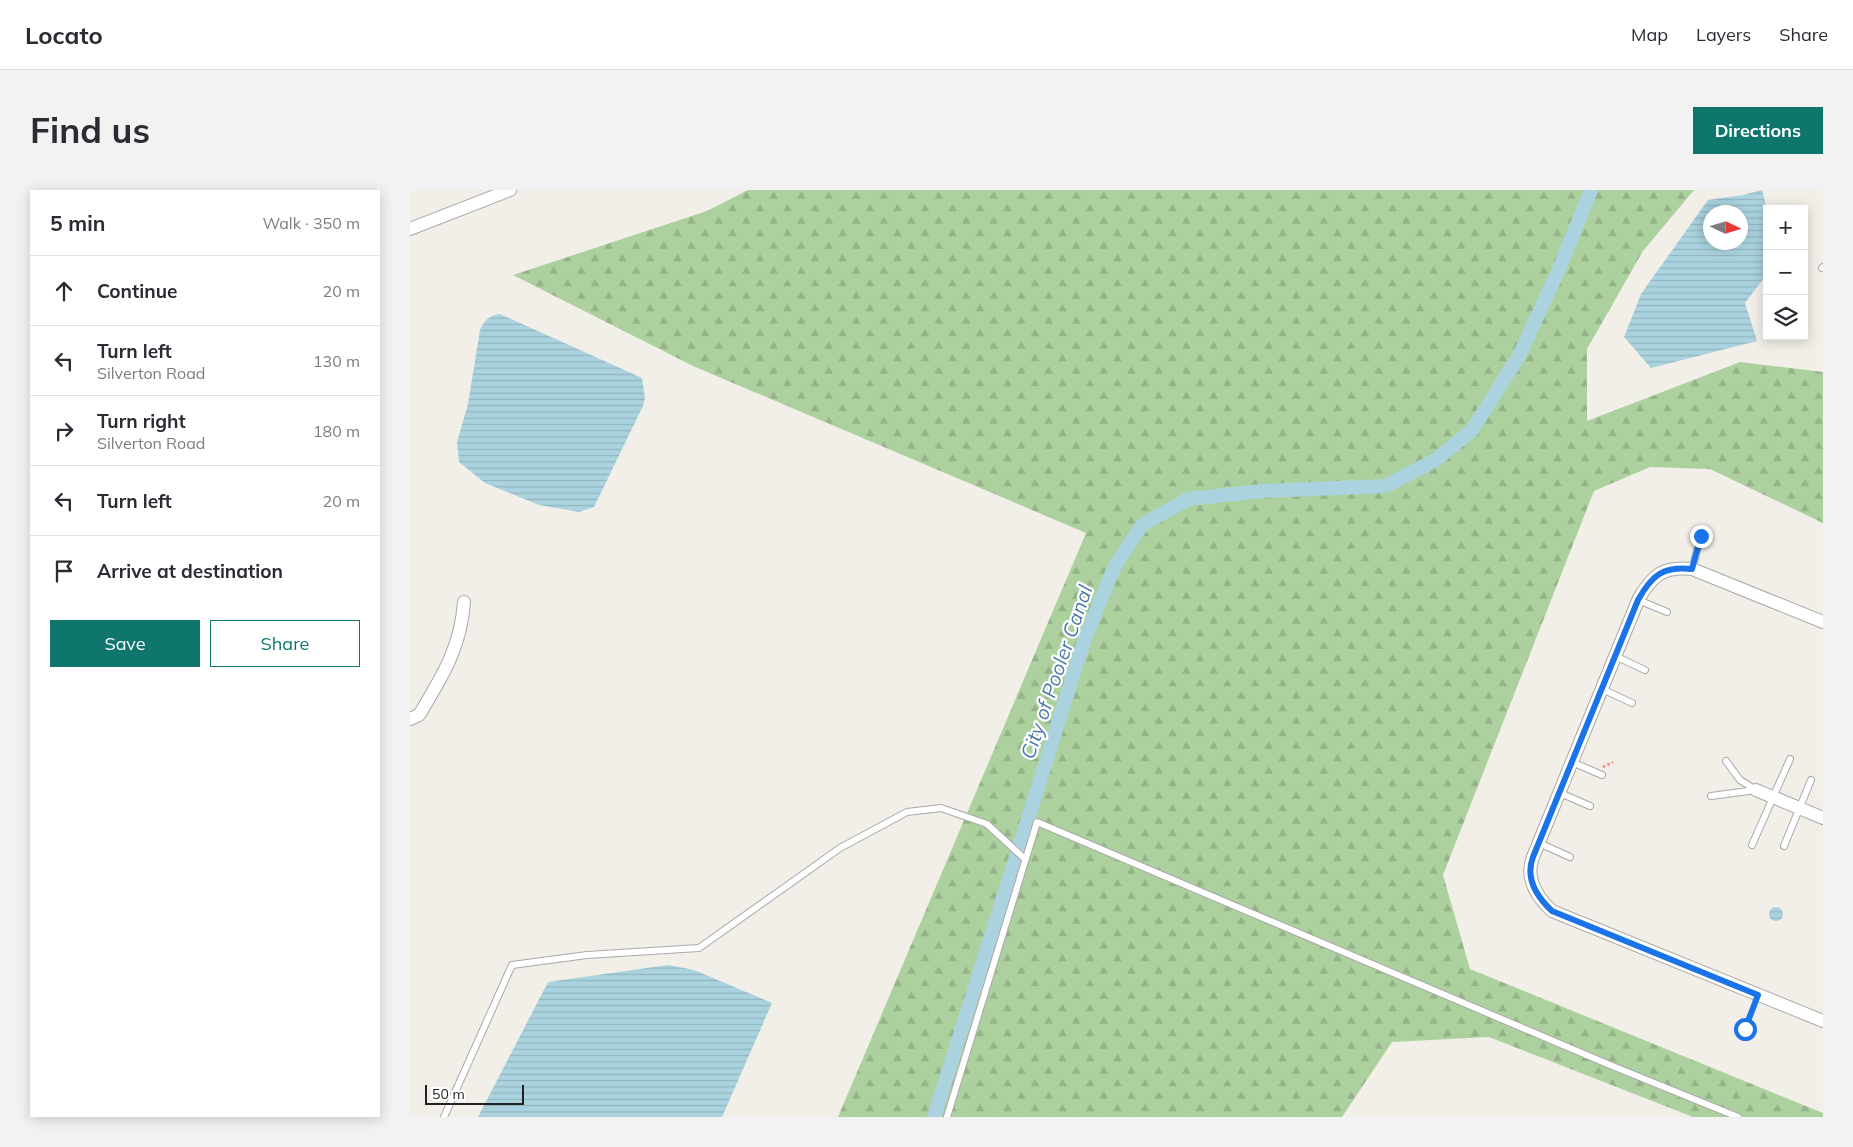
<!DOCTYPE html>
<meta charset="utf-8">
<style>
:root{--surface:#fff;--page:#f2f2f3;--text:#2b2b33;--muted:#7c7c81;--line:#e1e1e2;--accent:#0f766e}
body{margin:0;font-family:Mulish,sans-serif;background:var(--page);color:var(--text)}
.controls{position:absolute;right:15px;top:15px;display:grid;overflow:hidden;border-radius:0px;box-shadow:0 2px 12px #0003}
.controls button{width:45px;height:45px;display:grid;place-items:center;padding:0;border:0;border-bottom:1px solid var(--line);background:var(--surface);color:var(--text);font:25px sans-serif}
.compass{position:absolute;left:1293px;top:15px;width:45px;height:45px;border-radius:50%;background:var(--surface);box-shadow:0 2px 12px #0003;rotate:94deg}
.scale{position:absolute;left:15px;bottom:12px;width:99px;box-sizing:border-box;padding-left:5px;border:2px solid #222;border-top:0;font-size:14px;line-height:18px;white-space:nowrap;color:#222;-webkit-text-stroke:4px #fff;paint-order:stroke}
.stop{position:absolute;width:15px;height:15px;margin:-11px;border:4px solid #1a73e8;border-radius:50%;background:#fff}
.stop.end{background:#1a73e8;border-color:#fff;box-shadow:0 1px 5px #0008}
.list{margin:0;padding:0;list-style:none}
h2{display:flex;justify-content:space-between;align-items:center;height:65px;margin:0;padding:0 20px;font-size:21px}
h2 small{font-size:16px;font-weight:400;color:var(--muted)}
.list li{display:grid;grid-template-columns:32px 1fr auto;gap:15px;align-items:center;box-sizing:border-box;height:70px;padding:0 20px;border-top:1px solid var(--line)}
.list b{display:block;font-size:19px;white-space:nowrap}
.list p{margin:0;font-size:16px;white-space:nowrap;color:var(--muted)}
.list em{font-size:16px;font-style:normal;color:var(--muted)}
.actions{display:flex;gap:10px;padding:15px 20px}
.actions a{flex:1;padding:11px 0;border:1px solid var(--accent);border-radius:0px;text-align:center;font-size:18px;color:var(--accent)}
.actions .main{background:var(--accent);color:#fff}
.icon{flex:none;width:28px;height:28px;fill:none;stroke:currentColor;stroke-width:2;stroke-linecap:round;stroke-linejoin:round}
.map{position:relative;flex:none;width:1413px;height:927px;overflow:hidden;border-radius:0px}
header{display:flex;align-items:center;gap:30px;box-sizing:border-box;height:70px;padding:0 25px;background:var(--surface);border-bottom:1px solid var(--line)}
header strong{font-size:24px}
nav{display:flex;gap:28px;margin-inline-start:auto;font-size:18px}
.intro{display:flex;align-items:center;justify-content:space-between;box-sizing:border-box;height:120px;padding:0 30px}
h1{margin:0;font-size:35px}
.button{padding:12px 22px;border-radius:0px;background:var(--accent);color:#fff;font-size:18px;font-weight:700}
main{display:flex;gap:30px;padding:0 30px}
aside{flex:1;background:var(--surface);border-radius:0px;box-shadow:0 2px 12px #0003}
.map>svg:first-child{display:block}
</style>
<header>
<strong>Locato</strong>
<nav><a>Map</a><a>Layers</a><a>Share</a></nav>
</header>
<div class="intro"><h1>Find us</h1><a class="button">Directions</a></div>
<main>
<aside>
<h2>5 min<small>Walk · 350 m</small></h2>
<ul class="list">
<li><svg class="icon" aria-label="ahead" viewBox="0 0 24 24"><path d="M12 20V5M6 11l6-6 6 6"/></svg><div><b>Continue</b></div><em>20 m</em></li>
<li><svg class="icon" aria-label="left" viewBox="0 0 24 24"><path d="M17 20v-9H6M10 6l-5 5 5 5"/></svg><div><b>Turn left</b><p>Silverton Road</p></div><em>130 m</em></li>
<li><svg class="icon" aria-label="right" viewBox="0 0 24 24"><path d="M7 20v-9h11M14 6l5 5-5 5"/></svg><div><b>Turn right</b><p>Silverton Road</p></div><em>180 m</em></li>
<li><svg class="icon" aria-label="left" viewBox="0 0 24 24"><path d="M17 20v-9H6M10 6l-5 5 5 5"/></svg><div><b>Turn left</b></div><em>20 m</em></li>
<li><svg class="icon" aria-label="arrive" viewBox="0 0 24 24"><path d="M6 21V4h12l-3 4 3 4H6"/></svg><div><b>Arrive at destination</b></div></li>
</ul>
<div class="actions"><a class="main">Save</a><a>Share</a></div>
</aside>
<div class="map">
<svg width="1413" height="927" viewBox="0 0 1413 927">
<defs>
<pattern id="forest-firs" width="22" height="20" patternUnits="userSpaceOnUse" patternTransform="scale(1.25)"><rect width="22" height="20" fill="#add19e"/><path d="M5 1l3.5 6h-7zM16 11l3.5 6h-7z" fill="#95b388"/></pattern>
<pattern id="water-rules" width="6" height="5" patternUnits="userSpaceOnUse" patternTransform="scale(1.25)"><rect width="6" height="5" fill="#aad3df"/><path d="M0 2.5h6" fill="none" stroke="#92b5bf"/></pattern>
</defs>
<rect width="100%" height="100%" fill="#f2efe9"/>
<polygon fill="url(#forest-firs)" points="338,0 1284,0 1233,61 1177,159 1177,231 1330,172 1413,182 1413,333 1300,279 1240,277 1184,301 1033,685 1060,779 1413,923 1413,927 1283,927 1079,847 982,852 932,927 428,927 676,343 283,176 103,85 297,21"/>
<g fill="url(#water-rules)" fill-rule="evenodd">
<path d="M1352 0 1357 19V84L1335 113 1347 151 1241 178 1214 147 1231 104 1298 10 1333 5ZM1330 22V52H1300V22Z"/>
<path d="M90 124 232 188 235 208 233 216 184 317 169 322 129 315 75 293 49 272 47 252 58 214 70 140C74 131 79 125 90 124Z"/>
<circle cx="1366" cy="724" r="7"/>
<polygon points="258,775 284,780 362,813 312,927 68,927 138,792"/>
</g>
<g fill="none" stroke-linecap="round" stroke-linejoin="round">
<polyline stroke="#aad3df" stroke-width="14" points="524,927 675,448 705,376 732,335 778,309 852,301 976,296 1027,269 1062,240 1109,166 1149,79 1181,0"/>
<g stroke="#a9a9a9" stroke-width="8">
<g id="service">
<polyline points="1412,78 1413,77"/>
<polyline points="1282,379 1291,346"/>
<polyline points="1228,410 1257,422"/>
<polyline points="1205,466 1235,480"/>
<polyline points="1192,499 1222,513"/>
<polyline points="1316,571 1330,590 1346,600"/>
<polyline points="1162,572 1192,585"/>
<polyline points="1150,603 1180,616"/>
<polyline points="1301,606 1346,600"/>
<polyline points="1129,653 1160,667"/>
<polyline points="1342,655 1380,569"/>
<polyline points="1374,656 1401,590"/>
<polyline points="34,927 102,775 177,765 289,758 430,658 497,622 531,618 577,634 615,669"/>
<polyline points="537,927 627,632 1200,875 1328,927"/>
</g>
</g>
<g stroke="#a9a9a9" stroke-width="14">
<g id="minor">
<polyline points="0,39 100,0"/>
<path d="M1413 432 1282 379C1253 376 1243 385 1229 408L1123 667C1115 688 1127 707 1142 721L1413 831"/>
<path d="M0 529 9 525C32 487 51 457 54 412"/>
<polyline points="1346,600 1413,628"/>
</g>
</g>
<g stroke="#fa8072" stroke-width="2.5" stroke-dasharray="2.5 2.5" stroke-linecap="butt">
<polyline points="1193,577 1203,572"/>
<polyline points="1335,839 1343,817"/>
</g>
<use href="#service" stroke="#fff" stroke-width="6"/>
<use href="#minor" stroke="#fff" stroke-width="12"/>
</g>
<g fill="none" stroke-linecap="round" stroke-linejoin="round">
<path stroke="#1a73e8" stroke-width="6" d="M1291 346 1282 379C1253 376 1242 385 1228 410L1123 667C1115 688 1127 707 1142 721L1348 805 1335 839"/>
</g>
<g text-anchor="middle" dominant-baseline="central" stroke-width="4.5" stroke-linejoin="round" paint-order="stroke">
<g font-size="20" font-style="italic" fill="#4a7aab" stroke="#fff">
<text transform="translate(646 482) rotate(-71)">City of Pooler Canal</text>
</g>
</g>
</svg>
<div class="controls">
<button>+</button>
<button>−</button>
<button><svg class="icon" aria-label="layers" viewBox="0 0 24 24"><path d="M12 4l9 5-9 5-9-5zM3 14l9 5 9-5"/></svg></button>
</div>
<svg class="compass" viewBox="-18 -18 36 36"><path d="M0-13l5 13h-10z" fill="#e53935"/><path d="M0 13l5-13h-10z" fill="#7c7c81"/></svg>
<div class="scale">50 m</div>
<div class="stop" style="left:1335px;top:839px"></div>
<div class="stop end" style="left:1291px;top:346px"></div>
</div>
</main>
